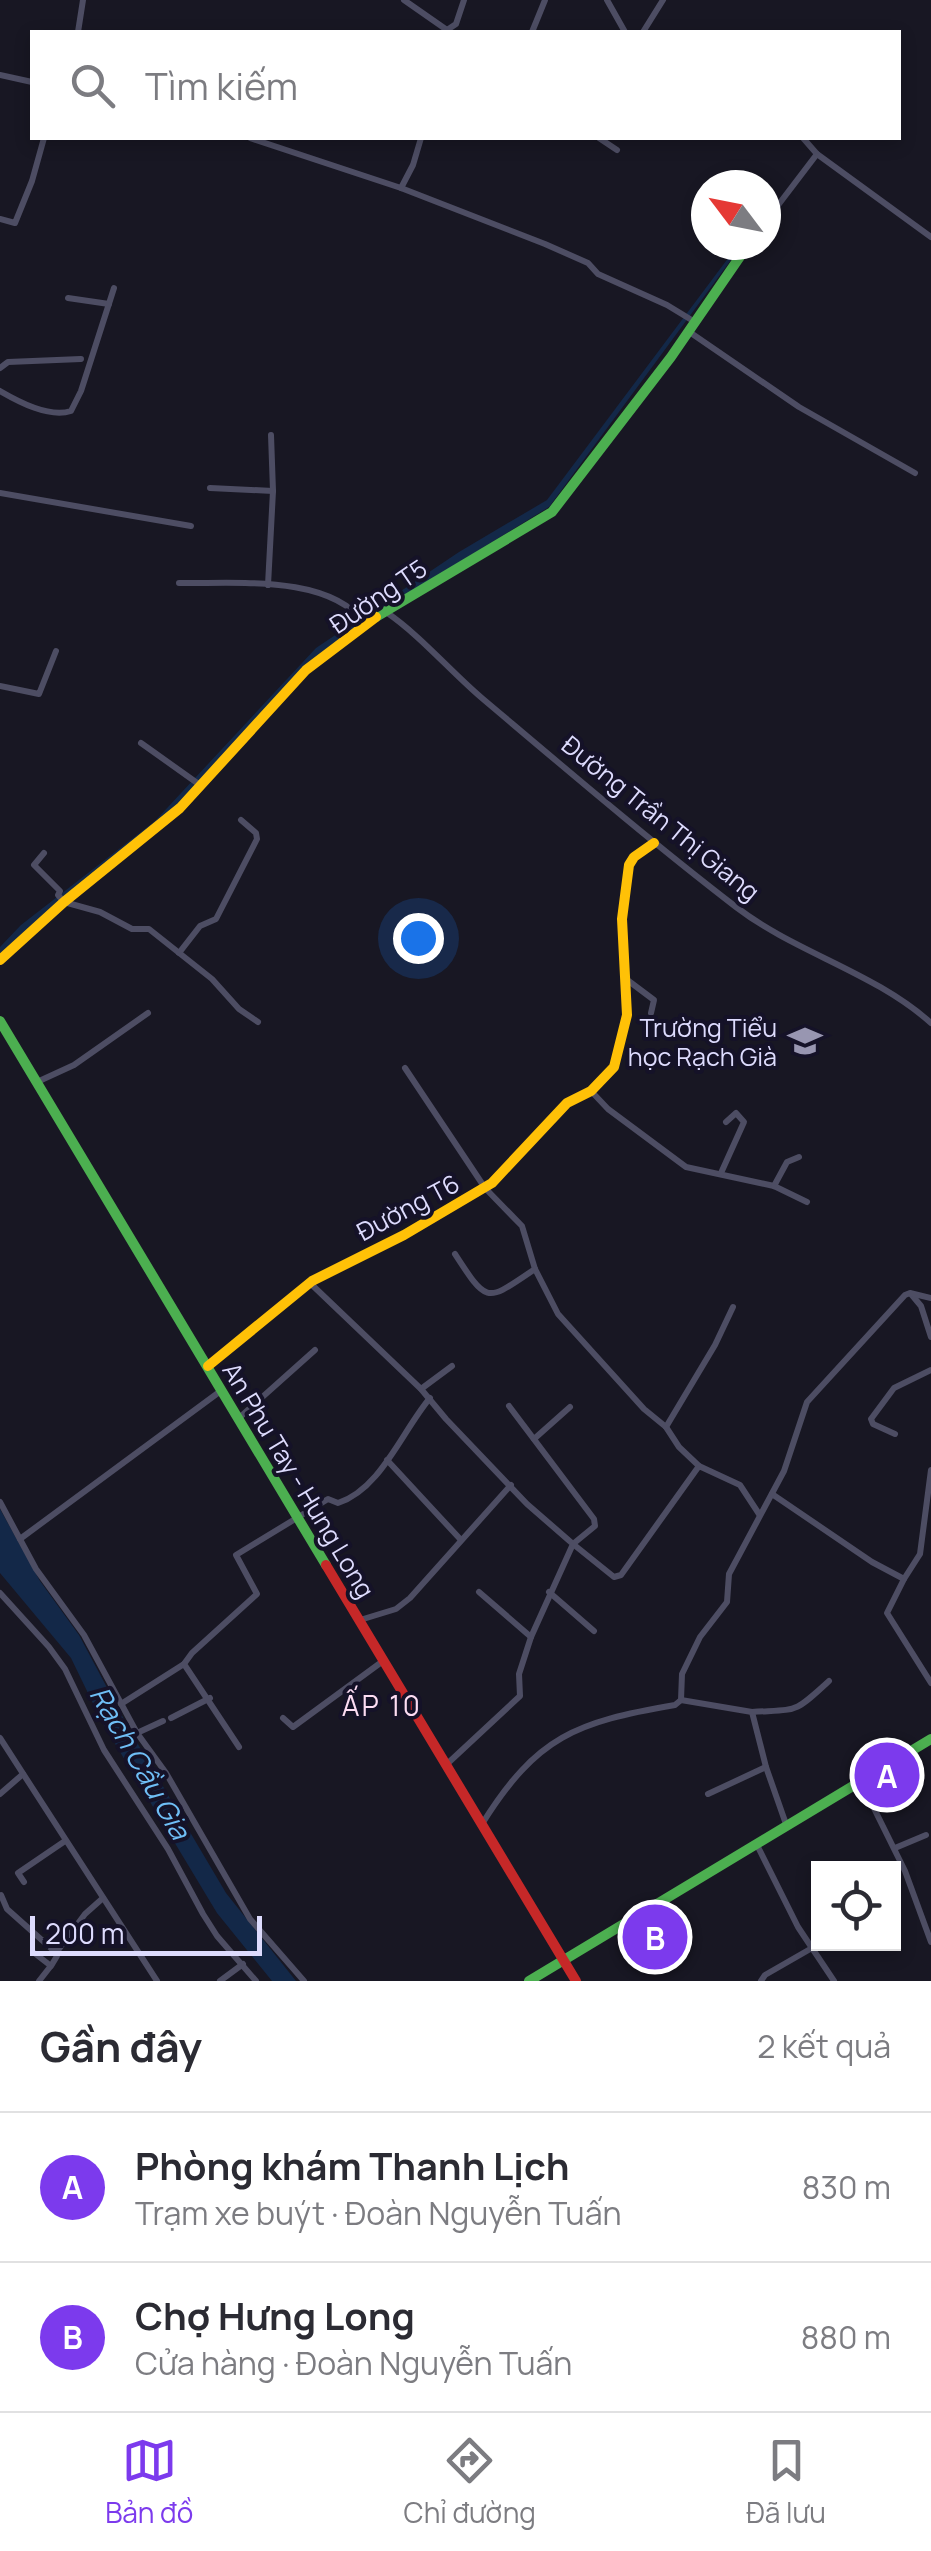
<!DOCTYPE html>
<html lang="vi">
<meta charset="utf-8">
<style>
:root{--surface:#fff;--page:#f7f7f7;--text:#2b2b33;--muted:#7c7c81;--line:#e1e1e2;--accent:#7c3aed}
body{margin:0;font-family:Manrope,sans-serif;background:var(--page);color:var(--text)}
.controls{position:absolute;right:30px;bottom:30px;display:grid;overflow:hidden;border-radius:0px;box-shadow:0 5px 15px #0003}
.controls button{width:90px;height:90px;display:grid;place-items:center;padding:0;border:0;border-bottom:2px solid var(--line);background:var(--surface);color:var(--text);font:50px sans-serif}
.compass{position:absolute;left:691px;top:170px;width:90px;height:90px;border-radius:50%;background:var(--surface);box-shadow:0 5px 15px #0003;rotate:302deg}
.scale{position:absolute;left:30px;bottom:25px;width:232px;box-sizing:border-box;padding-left:10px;border:5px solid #dddbfd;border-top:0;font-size:28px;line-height:35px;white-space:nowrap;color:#dddbfd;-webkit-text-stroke:8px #151228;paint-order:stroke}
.you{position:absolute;left:418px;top:938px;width:35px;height:35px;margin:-25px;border:8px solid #fff;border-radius:50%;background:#1a73e8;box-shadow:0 0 0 15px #1a73e833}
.badge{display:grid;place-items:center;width:65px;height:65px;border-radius:50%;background:var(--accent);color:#fff;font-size:32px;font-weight:700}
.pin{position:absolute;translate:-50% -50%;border:5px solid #fff;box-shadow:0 2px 10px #0006}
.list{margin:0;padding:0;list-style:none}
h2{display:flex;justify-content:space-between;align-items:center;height:130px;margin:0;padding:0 40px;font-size:42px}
h2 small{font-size:32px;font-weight:400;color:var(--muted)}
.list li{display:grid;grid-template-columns:65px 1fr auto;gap:30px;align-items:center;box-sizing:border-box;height:150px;padding:0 40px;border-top:2px solid var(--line)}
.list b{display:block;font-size:38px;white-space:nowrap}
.list p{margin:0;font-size:32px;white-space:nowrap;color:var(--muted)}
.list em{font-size:32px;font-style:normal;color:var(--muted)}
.icon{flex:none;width:55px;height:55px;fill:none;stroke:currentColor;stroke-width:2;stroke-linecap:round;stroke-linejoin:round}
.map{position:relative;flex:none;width:931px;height:1981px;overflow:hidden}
.search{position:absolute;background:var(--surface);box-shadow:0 5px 15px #0003;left:30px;right:30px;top:30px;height:110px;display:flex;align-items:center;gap:25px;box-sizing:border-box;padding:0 35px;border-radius:0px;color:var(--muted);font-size:38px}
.sheet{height:430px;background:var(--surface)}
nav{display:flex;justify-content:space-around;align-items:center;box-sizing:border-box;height:140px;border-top:2px solid var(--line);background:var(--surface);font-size:28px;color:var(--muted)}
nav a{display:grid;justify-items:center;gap:5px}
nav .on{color:var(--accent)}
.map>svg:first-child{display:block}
</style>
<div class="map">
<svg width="931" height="1981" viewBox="0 0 931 1981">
<rect width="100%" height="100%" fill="#181723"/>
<g fill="#132848">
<polygon points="738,245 742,245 549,507 399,599 322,652 174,811 0,957 0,947 21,925 155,821 316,648 459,552 547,500"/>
<polygon points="0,1509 40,1581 79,1635 129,1729 226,1893 296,1981 272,1981 217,1913 102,1722 71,1658 0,1573"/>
</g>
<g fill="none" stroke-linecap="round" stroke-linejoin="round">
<g stroke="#4d4d63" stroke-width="6">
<polyline points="404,0 447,30 456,24 464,0"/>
<polyline points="607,0 625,32"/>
<polyline points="78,32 83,0"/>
<polyline points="532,32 545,0"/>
<polyline points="643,32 663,0"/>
<polyline points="0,75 32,82"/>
<polyline points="250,138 401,188 545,244 588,263 598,274 667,305 690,319"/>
<polyline points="599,138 617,150"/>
<polyline points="803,138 817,154 931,237"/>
<polyline points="401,188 413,165 421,138"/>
<polyline points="0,219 15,223 32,181 44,138"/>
<polyline points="766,221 817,154"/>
<polyline points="68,298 109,304"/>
<polyline points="688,331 799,407 915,473"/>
<polyline points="0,368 8,362 81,359"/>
<path d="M0 391C19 402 49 418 71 411L81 391 114 288"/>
<polyline points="210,488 273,491"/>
<polyline points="0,493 191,526"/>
<path d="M179 583C234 584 330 574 365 624"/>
<polyline points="268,585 273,491 271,435"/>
<path d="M386 612C421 636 450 671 483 699 566 769 649 840 736 907 796 953 874 972 931 1023"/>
<polyline points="0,686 39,694 56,651"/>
<polyline points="141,743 200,785"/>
<polyline points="44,853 34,865 60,891 58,895 64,902 100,912 132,929 149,929 212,979 239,1009 258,1022"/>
<polyline points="179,953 200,926 216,919 257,839 256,833 241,820"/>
<polyline points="626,979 654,1000 651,1013"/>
<polyline points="405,1068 485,1188 522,1226 535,1269 558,1314 644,1409 666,1427 679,1447 699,1466"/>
<polyline points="37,1082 74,1065 148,1013"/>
<polyline points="591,1091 608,1109 686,1167 774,1186 807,1202"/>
<polyline points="721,1173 744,1122 736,1113 726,1122"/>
<polyline points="774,1186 787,1162 799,1157"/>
<path d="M455 1254C488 1305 486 1302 535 1269"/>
<polyline points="310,1283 421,1389 446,1419 527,1504 573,1544 531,1637 519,1674 520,1696 447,1764"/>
<polyline points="911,1294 921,1306 931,1337"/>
<polyline points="421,1389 452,1366"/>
<polyline points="509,1406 594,1519 595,1526 573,1544 614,1577 621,1575 699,1466 740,1485 759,1514"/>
<polyline points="239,1418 315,1350"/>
<polyline points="666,1427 715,1345 733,1307"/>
<polyline points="895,1434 873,1424 871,1419 894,1388 931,1370"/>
<polyline points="534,1439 570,1407"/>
<polyline points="387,1460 461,1540"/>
<polyline points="772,1494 872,1562 904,1579 920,1554 931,1470"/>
<polyline points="0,1502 36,1569 84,1635 137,1733 166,1773 250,1919 304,1981"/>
<polyline points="20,1539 222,1390"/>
<polyline points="904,1579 887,1613 931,1683"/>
<polyline points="479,1592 531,1637"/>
<polyline points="549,1592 594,1631"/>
<polyline points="0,1593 49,1647 65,1669 104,1750 168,1849 203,1914 217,1936 256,1981"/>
<polyline points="360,1620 396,1609 410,1598 511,1485"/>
<polyline points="681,1700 752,1712 766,1767 787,1827"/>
<polyline points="121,1704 184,1664"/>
<path d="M752 1712C799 1709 793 1714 829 1681"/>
<polyline points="171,1718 210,1698"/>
<polyline points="283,1718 293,1727 383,1661"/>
<polyline points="137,1733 163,1721"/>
<polyline points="0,1738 157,1981"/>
<path d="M239 1747 184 1664 192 1653 257 1594 236 1555 328 1499 338 1503C381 1489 402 1431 430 1398"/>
<polyline points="861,1782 905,1871 931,1942"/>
<polyline points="0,1794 23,1774"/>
<polyline points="708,1794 766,1767"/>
<path d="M482 1824C537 1736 576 1722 675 1705L681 1700 682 1674 700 1637 727 1602 729 1574 784 1471 807 1402 905 1295 910 1293 931 1298"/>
<polyline points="757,1845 798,1927 812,1948"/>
<polyline points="895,1848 926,1835"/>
<polyline points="24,1882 18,1873 65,1841"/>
<polyline points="1,1895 7,1909 53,1950 59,1949 85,1914 103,1898"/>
<polyline points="33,1952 51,1966 57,1956 54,1951"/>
<polyline points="39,1981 50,1967"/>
<polyline points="220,1981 243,1964"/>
<polyline points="761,1981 765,1975 812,1948 834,1981"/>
</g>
<g stroke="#4caf50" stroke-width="10">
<polyline points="376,617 552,512 671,357 748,245"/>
<polyline points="0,1021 326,1565"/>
<polyline points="529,1981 931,1739"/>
</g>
<g stroke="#ffc107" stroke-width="10">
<polyline points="0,960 64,902 180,808 306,670 376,617"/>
<polyline points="208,1366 312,1281 404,1235 492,1183 567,1103 591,1091 614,1067 627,1015 622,919 629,865 634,857 654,843"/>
</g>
<polyline stroke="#c62828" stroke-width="10" points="326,1565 576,1981"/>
</g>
<defs>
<g id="school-bare" transform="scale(2.7)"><path d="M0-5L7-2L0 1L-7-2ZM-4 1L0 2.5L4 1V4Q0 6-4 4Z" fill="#9896b1" stroke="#151228" stroke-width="2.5" paint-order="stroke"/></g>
</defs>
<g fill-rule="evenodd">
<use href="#school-bare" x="805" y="1041"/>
</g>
<g text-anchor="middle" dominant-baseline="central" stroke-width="8" stroke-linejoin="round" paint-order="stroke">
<g font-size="25" fill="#dddbfd" stroke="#151228">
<text transform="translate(378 596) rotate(-34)">Đường T5</text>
<text transform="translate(661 818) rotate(39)">Đường Trần Thị Giang</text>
<text transform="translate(408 1207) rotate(-28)">Đường T6</text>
<text transform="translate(299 1480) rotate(59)">An Phu Tay - Hung Long</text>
</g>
<g font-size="25" fill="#dddbfd" stroke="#151228" text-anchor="end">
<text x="777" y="1027">Trường Tiểu<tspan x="777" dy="29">học Rạch Già</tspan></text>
</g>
<g font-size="28" letter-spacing="2.5" fill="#fdddf3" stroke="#151228">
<text x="382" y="1705">ẤP 10</text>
</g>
<g font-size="28" font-style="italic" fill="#6fbef6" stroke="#151228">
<text transform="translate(141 1762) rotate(60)">Rạch Cầu Gia</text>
</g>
</g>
</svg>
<div class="controls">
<button><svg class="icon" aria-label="locate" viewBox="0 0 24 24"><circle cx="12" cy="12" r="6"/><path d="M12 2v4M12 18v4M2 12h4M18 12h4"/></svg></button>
</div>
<svg class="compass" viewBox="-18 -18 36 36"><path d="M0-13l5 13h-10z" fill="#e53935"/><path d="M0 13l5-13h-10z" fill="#7c7c81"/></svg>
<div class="scale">200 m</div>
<div class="you"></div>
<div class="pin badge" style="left:887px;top:1775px">A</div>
<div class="pin badge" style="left:655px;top:1937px">B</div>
<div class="search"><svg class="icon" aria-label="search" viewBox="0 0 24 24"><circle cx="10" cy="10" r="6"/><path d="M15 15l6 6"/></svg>Tìm kiếm</div>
</div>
<section class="sheet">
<h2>Gần đây<small>2 kết quả</small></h2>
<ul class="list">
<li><span class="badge">A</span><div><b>Phòng khám Thanh Lịch</b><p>Trạm xe buýt · Đoàn Nguyễn Tuấn</p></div><em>830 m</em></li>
<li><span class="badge">B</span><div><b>Chợ Hưng Long</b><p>Cửa hàng · Đoàn Nguyễn Tuấn</p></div><em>880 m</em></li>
</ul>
</section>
<nav>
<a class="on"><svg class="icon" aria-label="map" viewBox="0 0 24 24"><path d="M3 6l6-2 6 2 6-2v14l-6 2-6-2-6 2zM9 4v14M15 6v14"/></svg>Bản đồ</a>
<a><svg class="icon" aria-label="directions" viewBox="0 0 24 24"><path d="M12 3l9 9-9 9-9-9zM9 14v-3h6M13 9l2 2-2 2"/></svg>Chỉ đường</a>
<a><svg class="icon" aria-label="saved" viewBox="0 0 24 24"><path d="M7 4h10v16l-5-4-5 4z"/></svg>Đã lưu</a>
</nav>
